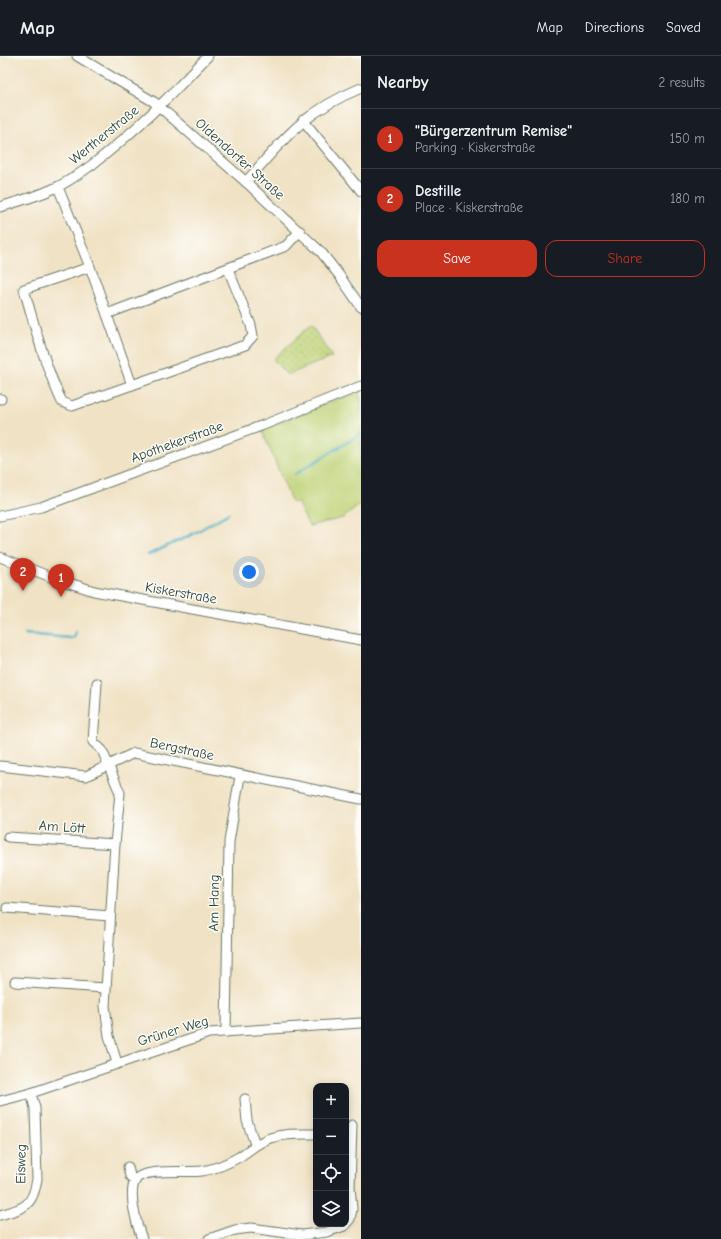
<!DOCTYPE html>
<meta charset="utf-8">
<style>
:root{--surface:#171b24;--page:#242831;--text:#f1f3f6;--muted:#9ea1a6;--line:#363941;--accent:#c8321e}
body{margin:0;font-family:"Comic Neue",sans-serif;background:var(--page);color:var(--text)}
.controls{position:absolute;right:12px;bottom:12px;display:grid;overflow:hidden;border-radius:8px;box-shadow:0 2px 10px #0003}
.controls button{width:36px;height:36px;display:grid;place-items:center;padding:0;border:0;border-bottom:1px solid var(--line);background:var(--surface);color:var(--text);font:20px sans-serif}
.you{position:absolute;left:249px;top:516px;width:14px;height:14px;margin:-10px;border:3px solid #fff;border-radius:50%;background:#1a73e8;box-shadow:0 0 0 6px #1a73e833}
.badge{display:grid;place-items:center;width:26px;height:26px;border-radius:50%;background:var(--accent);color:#fff;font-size:13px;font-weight:700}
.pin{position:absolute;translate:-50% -33px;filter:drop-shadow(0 1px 2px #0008)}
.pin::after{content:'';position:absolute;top:21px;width:14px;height:12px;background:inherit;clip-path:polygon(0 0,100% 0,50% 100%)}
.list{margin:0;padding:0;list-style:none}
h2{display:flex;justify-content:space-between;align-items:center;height:52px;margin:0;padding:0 16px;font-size:17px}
h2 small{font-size:13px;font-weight:400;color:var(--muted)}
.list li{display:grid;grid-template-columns:26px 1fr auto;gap:12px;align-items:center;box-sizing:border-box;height:60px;padding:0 16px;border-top:1px solid var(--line)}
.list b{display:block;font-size:15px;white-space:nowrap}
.list p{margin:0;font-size:13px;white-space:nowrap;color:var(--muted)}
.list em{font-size:13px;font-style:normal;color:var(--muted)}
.actions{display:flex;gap:8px;padding:12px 16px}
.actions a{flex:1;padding:9px 0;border:1px solid var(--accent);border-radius:12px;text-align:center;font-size:14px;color:var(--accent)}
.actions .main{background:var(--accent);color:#fff}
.icon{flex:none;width:22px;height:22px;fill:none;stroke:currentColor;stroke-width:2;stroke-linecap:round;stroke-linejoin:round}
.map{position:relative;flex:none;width:361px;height:1183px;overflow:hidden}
header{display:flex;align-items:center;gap:24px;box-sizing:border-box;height:56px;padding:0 20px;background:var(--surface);border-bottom:1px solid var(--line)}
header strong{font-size:19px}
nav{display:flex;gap:22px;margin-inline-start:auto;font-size:14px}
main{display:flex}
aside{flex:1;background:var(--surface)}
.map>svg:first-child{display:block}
</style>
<header>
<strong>Map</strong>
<nav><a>Map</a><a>Directions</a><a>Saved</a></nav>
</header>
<main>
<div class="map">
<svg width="361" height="1183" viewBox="0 0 361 1183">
<defs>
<pattern id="park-dots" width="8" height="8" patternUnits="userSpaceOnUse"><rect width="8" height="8" fill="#bed276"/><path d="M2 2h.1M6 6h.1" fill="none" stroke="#a3b567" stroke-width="1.8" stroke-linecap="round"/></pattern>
</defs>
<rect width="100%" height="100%" fill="#fdfcf7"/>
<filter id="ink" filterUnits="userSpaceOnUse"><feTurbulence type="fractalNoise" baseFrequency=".025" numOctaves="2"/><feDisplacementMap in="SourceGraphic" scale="8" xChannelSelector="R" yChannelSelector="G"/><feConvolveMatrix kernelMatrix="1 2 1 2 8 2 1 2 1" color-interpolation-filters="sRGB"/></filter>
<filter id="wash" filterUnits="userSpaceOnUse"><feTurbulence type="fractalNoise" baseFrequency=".012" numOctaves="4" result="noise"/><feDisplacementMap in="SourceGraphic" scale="16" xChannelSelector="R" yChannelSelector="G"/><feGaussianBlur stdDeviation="0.9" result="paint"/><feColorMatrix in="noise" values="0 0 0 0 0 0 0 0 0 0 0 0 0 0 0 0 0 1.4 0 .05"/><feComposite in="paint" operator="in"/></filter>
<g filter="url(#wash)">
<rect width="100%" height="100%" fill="#f0e2c4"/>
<polygon fill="#bed276" stroke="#6e8855" points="361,333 361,448 343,462 309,470 297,446 292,447 262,374"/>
<polygon fill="url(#park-dots)" stroke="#6e8855" points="311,269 332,301 287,319 273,303"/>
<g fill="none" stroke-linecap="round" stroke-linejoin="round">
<g stroke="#43acc3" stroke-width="2.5">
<polyline points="295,418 361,378"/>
<polyline points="148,499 193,478 229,457"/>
<polyline points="25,578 70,582 74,581 76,575"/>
</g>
</g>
</g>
<g filter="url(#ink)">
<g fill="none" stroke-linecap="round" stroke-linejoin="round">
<g stroke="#687766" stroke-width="11">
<g id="minor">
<polyline points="77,0 154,46 246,126 321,196 339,219 361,251"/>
<polyline points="303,64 361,135"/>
<path d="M246 126C284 82 305 55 361 32"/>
<path d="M58 131 90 211 132 329 72 350 62 346C45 310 35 272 24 233L90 211"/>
<path d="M0 151C19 145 39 140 57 131 70 125 82 116 93 108 135 76 172 38 208 0"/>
<polyline points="107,258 286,190 300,175"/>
<polyline points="132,329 245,289 253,280 251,269 228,213"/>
<polyline points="0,343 1,343"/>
<polyline points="0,460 41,451 261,370 361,330"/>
<polyline points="0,501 51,521 94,535 361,584"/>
<polyline points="97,627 93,686 102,694 120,737 115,788 105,950 109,980 117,1007"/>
<polyline points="0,710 86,720 134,697 361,743"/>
<polyline points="8,781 115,788"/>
<polyline points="7,852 110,860"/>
<polyline points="15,926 105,932"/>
<polyline points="226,976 229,786 240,720"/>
<polyline points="245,1043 247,1065 255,1088"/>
<polyline points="0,1045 31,1037 209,977 361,967"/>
<polyline points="128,1111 130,1120 135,1125"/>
<path d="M0 1159C25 1152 33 1150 37 1123L35 1052 31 1037"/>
<path d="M142 1183C137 1170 127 1136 136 1123 145 1112 187 1117 202 1115 215 1113 227 1108 239 1101 250 1094 258 1086 270 1082 285 1077 301 1078 316 1078"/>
<polyline points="209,1183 235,1174 251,1172 302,1179 327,1176 344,1170 350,1163 352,1153 350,1131 352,1069"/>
</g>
</g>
<use href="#minor" stroke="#fff" stroke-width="9"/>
</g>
</g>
<g text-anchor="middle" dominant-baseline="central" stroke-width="3" stroke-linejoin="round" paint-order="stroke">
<g font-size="14" fill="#1f3d34" stroke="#fdfcf7">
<text transform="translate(104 79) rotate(-39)">Wertherstraße</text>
<text transform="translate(240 103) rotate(42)">Oldendorfer Straße</text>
<text transform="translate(177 386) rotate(-20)">Apothekerstraße</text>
<text transform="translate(181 537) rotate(10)">Kiskerstraße</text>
<text transform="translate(182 693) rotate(12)">Bergstraße</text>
<text transform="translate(62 771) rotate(4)">Am Lött</text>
<text transform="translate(214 847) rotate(-89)">Am Hang</text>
<text transform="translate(173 975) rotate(-17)">Grüner Weg</text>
<text transform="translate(21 1108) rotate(-89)">Eisweg</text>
</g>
</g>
</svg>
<div class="controls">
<button>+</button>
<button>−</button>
<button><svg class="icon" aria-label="locate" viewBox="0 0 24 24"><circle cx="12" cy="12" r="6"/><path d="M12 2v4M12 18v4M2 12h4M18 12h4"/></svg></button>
<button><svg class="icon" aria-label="layers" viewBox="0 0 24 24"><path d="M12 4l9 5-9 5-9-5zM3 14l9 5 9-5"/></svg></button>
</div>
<div class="you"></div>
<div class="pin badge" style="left:61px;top:541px">1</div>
<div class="pin badge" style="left:23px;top:535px">2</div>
</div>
<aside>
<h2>Nearby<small>2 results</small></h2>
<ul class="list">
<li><span class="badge">1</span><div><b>&quot;Bürgerzentrum Remise&quot;</b><p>Parking · Kiskerstraße</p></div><em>150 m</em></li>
<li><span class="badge">2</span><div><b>Destille</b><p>Place · Kiskerstraße</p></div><em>180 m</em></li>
</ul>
<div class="actions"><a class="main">Save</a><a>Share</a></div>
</aside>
</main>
